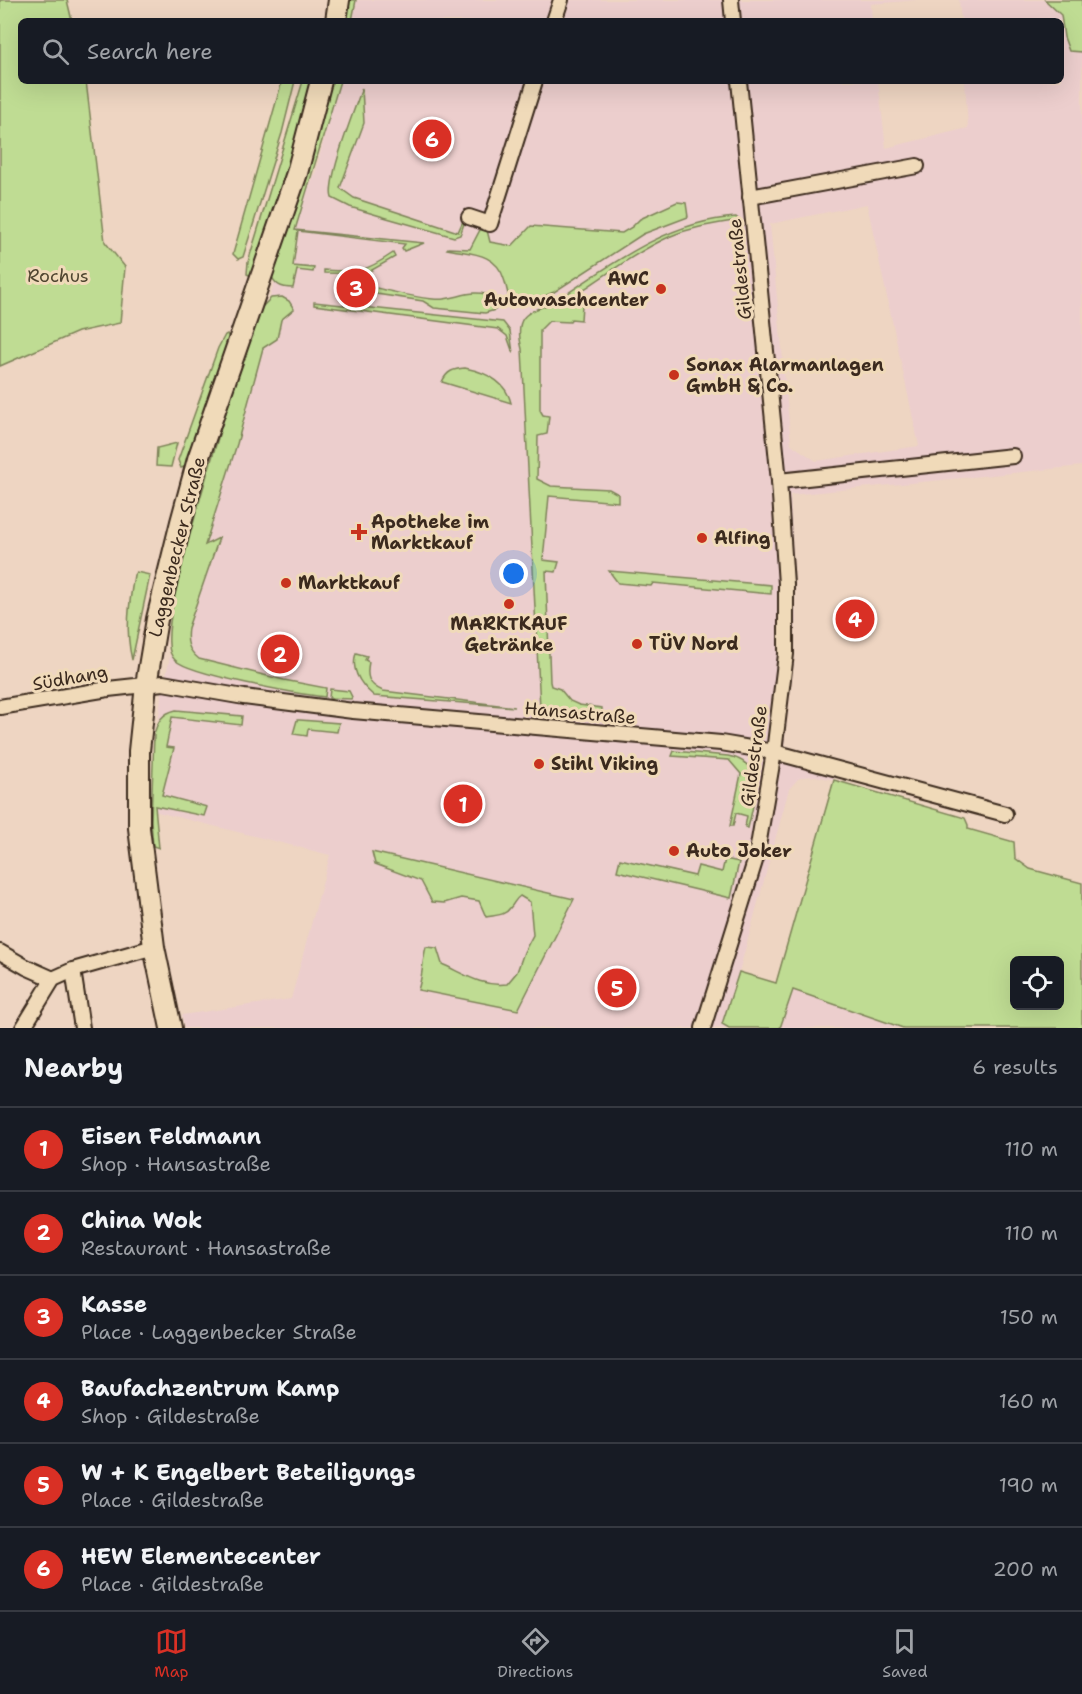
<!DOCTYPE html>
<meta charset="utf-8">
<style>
:root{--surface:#171b24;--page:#20242c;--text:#f1f3f6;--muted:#9ea1a6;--line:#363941;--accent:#d93025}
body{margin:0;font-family:"Shantell Sans",sans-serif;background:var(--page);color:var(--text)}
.controls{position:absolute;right:18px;bottom:18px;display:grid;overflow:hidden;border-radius:9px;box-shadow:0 6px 24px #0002}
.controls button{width:54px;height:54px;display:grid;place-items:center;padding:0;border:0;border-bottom:2px solid var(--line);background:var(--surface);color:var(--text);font:30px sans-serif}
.you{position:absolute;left:514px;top:574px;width:21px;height:21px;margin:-15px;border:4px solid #fff;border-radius:50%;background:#1a73e8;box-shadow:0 0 0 9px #1a73e833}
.badge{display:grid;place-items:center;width:39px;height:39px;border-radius:50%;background:var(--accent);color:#fff;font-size:20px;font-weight:700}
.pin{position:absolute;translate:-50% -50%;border:3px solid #fff;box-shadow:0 2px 6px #0006}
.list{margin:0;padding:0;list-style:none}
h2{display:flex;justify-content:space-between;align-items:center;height:78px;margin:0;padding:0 24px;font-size:26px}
h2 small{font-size:20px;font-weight:400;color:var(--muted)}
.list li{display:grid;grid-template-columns:39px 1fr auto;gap:18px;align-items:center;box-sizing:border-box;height:84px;padding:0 24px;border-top:2px solid var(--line)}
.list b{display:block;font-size:22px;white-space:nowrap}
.list p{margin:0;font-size:20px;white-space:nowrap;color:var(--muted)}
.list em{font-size:20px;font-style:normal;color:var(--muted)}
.icon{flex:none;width:33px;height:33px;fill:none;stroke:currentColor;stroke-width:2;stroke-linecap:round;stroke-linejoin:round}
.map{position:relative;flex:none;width:1082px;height:1028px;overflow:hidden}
.search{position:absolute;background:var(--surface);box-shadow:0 6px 24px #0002;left:18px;right:18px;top:18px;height:66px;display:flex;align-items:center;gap:15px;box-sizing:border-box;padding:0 21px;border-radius:9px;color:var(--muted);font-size:22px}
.sheet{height:582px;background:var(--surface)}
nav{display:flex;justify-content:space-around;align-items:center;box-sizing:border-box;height:84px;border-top:2px solid var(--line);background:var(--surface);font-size:16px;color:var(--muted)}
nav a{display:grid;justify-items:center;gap:3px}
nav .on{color:var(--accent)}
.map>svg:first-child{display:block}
</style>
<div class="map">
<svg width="1082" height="1028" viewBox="0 0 1082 1028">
<rect width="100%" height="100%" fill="#eed5c2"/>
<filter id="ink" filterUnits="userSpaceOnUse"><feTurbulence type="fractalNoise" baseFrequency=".0167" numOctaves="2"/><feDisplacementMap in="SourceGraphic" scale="12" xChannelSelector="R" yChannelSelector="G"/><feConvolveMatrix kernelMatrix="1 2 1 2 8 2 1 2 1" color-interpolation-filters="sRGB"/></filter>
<g filter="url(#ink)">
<g fill="#eccecd" fill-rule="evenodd">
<polygon points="354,0 918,0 871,4 872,21 350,21"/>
<path d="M959 0H1082V466L790 495 796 622 783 759 835 774 834 780 815 776 803 777 798 779 789 789 739 972 722 1024 729 1028H184L182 1015 291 999 330 855 149 810 161 697 205 503 292 227 316 171 338 81H878L886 148 968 128 965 81H1061V21H961ZM867 204 919 446 816 461 791 444 770 224Z"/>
<polygon points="792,990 903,1028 780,1028"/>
</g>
<g fill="#bfdc93" stroke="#7d8358" stroke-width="1.5" fill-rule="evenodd">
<polygon points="0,0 67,0 72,21 21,21 21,81 86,81 105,242 125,267 120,323 78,332 0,366"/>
<polygon points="347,0 356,0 352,21 342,21"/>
<polygon points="1045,0 1082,0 1082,52 1069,51 1064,37 1061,15"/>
<polygon points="282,81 295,81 282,133 243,257 238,259 233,254"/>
<polygon points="303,81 315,81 287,182 251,276 247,274 248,262"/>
<path d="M329 81H340L295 230 424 243 404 251 402 248 405 244 298 231 293 266 314 268 313 272 297 270 293 288C281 288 274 285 270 272Z"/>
<path d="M362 88 364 123 340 188 354 198 458 232 463 221H465L460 235 454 237 387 218 350 207 332 198C326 181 355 108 362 88Z"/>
<path d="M677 202 686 203 688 217 643 234 554 292 521 306 511 302C507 294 507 287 504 279 496 252 470 254 447 249L448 248 470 249 481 228 487 230 490 242 512 246 531 226 622 233 632 227 640 219Z"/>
<path d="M736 217 739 220C716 224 692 227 671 236 640 250 611 271 583 290L581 320 571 319 570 322 549 321 540 330V410L543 415 549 416 547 434 538 436 537 479 551 486 609 489 618 494V502L549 496 543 560 559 562 556 572 546 571 550 682 551 686 560 689 570 701 579 705 602 708V717L543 711 540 708 522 349C514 317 524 313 553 303 609 266 667 221 736 217Z"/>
<path d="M393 253 395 257 365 274 324 273V270C358 272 364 273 393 253Z"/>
<path d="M364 285C386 290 410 297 433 299 456 302 470 285 496 298L499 304 495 310 485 313 465 311 434 308 423 301 363 292Z"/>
<path d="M282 297 289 301 294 309 281 320 277 339 263 348 237 444 205 545 219 538 188 628C186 642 188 650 199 659L284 680 326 688 325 697C300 694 190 675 175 660 171 656 169 650 169 644 167 620 180 575 186 550 207 470 232 391 258 311L271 298Z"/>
<polygon points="314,302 503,322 510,331 513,353 507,336 498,329 314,305"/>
<polygon points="227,334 230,339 188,466 181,468 178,460 218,348 225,335"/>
<path d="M465 368C485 372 506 381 511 403L442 382C447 371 453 369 465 368Z"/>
<polygon points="177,443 171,467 156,466 157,448"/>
<polygon points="609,571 771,585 771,594 653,583 651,586 618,583"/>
<path d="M136 572 150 575 132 660C125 631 129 604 134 575Z"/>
<path d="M356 653 367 656 365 660 369 662C366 676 368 685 383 691L515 707 374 696C361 685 350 671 356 653Z"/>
<polygon points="330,689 349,691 352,697 351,699 329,698"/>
<path d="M176 710 242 716 241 725 172 717 166 747 174 748 162 795 207 807 204 816 155 806 159 848 153 846 151 821 154 735C157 722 162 713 176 710Z"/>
<polygon points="297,720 300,720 339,723 337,732 308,729 307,736 293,734"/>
<path d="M674 751 728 756C767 763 754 801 748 828L745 827 747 816 736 813 733 826H730L741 774 729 760 672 756Z"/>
<path d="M834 780 965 818 968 825V829L1014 842 1015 858 1030 869 1082 883V1028H903L793 990 780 1028H729L722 1024 739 972 776 983ZM1014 960H1060V1005H1014Z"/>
<path d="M372 852 574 899 518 1010 418 990C423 976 422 961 426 947L437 948 442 964C464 974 482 987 507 984L517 972 524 952 533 935 530 902 520 896C514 900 515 903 510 908 505 916 495 915 486 917L479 901 461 898 444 903 432 902 421 881 375 864Z"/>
<polygon points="620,859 695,876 698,866 722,872 725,859 739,862 731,898 617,871"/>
</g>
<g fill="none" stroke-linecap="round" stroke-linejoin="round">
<g stroke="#3b2a1e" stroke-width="18">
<g id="street">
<polyline points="731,0 733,21"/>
<polyline points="554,21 561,0"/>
<polyline points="750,197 917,166"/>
<polyline points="469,217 490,224 535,81"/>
<polyline points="779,481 1013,456"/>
<polyline points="0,707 108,689 163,683 244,697 353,711 721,743 774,752 1005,814"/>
<polyline points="0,952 26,967 53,979"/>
<polyline points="73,970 82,1028"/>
<polyline points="23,1028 53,979 73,970 154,947"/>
<polyline points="703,1028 756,858 774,752 786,654 786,584 779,481 739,81"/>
</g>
</g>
<g stroke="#3b2a1e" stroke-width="24">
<g id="secondary">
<polyline points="336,21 339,0"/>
<polyline points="171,1028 154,947 139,828 139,751 146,685 157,619 181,522 198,459 297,173 321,81"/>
</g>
</g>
<use href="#street" stroke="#f0dab9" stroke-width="14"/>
<use href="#secondary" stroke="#f0dab9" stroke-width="20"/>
</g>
</g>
<g fill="#c8321e" stroke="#f0dab9" stroke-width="2">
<circle cx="661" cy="289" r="6"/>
<circle cx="674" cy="375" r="6"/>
<path d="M356 523h6v6h6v6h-6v6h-6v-6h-6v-6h6z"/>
<circle cx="702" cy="538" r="6"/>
<circle cx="286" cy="583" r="6"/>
<circle cx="509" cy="604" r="6"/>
<circle cx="637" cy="644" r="6"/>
<circle cx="539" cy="764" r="6"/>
<circle cx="674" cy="851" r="6"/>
</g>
<g text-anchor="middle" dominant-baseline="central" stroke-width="6" stroke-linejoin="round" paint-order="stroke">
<g font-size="18" fill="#3b2a1e" stroke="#f0dab9">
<text transform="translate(740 269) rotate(-96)">Gildestraße</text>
<text transform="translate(177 547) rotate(-76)">Laggenbecker Straße</text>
<text transform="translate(70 678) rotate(-10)">Südhang</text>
<text transform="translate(580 713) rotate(5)">Hansastraße</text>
<text transform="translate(754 756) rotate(-82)">Gildestraße</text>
</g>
<g font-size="18" fill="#4f4530" stroke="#f0dab9">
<text x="58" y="276">Rochus</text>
</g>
<g font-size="18" font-weight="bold" fill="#3b2a1e" stroke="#f0dab9" text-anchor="start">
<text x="649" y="279" text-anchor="end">AWC<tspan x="649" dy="21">Autowaschcenter</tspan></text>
<text x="686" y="365">Sonax Alarmanlagen<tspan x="686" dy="21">GmbH &amp; Co.</tspan></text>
<text x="371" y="522">Apotheke im<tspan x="371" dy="21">Marktkauf</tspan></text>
<text x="714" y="538">Alfing</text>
<text x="298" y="583">Marktkauf</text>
<text x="509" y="624" text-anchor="middle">MARKTKAUF<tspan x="509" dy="21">Getränke</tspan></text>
<text x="649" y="644">TÜV Nord</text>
<text x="551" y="764">Stihl Viking</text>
<text x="686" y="851">Auto Joker</text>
</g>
</g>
</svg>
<div class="controls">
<button><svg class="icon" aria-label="locate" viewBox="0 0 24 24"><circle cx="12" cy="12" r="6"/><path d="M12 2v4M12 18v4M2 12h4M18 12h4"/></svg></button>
</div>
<div class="you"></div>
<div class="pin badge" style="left:463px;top:804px">1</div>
<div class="pin badge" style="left:280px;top:654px">2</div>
<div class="pin badge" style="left:356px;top:288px">3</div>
<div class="pin badge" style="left:855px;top:619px">4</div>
<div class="pin badge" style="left:617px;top:988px">5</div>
<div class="pin badge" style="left:432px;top:139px">6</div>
<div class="search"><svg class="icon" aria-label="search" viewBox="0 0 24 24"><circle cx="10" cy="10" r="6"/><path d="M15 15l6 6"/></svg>Search here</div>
</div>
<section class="sheet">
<h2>Nearby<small>6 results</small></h2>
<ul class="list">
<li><span class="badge">1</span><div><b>Eisen Feldmann</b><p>Shop · Hansastraße</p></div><em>110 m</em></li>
<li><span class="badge">2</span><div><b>China Wok</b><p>Restaurant · Hansastraße</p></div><em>110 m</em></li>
<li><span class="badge">3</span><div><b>Kasse</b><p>Place · Laggenbecker Straße</p></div><em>150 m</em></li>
<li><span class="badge">4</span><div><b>Baufachzentrum Kamp</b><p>Shop · Gildestraße</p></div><em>160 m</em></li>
<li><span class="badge">5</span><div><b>W + K Engelbert Beteiligungs</b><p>Place · Gildestraße</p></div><em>190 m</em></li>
<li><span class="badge">6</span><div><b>HEW Elementecenter</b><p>Place · Gildestraße</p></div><em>200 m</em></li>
</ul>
</section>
<nav>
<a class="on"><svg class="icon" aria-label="map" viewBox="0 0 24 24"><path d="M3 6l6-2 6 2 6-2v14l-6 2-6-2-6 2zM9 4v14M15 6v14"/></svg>Map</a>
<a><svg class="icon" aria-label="directions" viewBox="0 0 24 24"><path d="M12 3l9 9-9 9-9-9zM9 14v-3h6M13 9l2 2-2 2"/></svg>Directions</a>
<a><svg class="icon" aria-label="saved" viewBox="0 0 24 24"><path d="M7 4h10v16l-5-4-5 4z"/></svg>Saved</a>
</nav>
